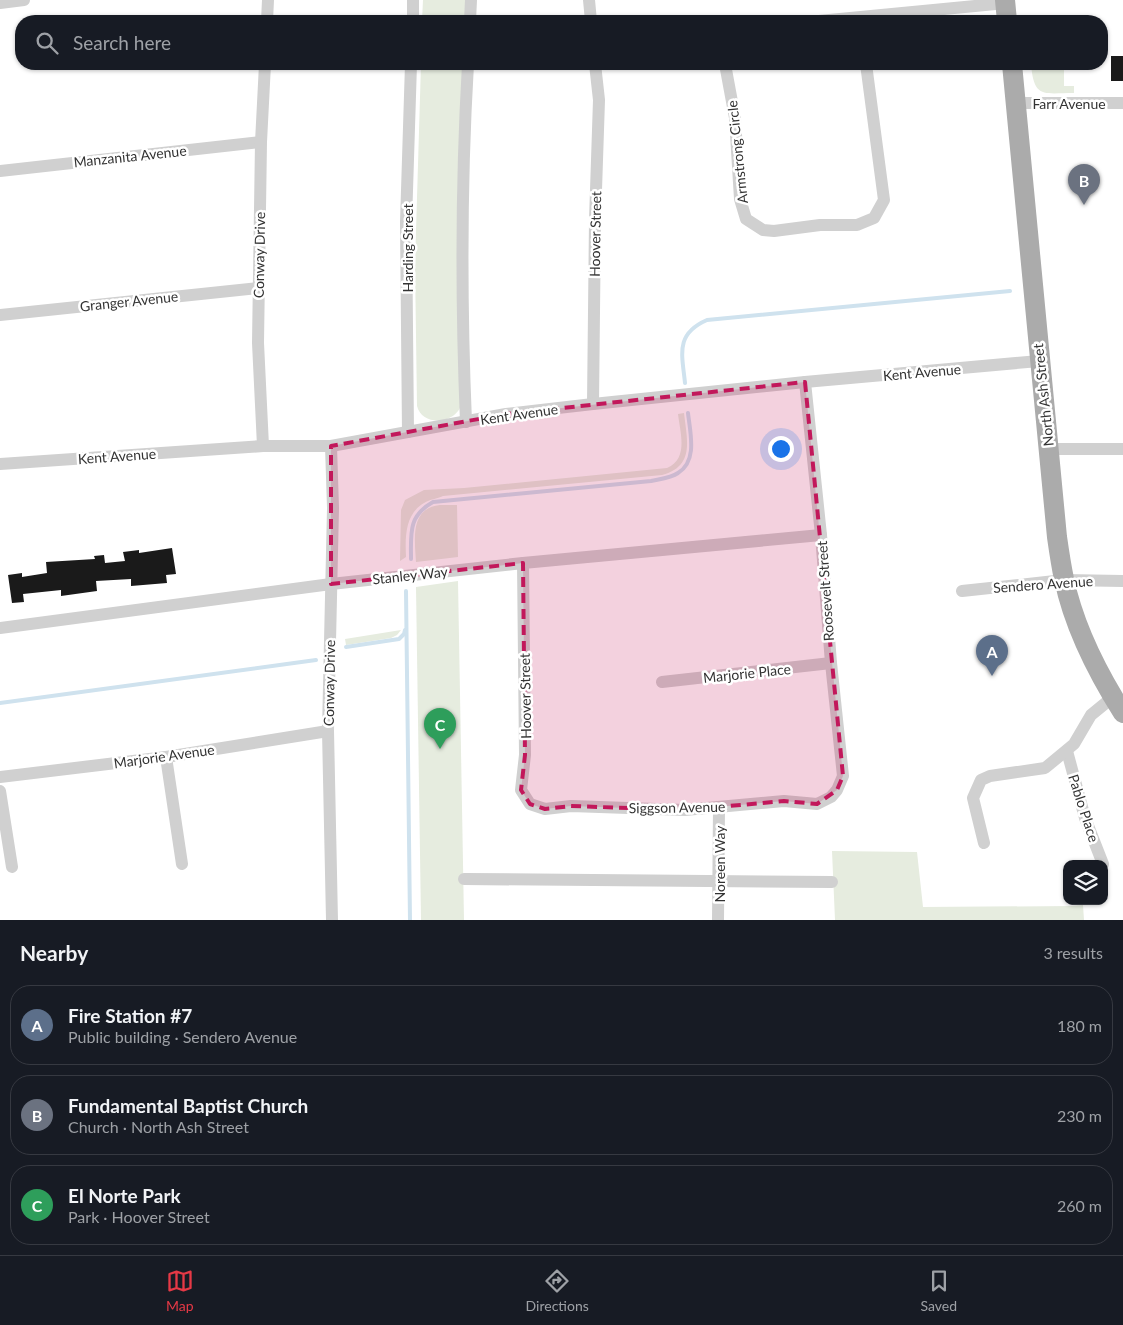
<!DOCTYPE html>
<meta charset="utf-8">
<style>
:root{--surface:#171b24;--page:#20242c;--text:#f1f3f6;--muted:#9ea1a6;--line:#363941;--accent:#e63946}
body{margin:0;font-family:Lato,sans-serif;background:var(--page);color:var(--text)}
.controls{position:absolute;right:15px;bottom:15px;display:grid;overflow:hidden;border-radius:10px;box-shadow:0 1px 4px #0004}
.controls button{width:45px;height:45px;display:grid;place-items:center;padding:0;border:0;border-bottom:1px solid var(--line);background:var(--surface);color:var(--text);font:25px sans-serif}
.you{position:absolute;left:780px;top:448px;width:18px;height:18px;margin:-12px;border:4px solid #fff;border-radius:50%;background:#1a73e8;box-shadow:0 0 0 8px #1a73e833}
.badge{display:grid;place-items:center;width:32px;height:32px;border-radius:50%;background:var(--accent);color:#fff;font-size:16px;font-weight:700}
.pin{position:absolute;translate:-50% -41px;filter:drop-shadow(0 1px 2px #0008)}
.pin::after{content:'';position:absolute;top:26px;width:18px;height:15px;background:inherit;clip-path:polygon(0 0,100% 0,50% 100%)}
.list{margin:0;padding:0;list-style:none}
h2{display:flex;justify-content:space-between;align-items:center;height:65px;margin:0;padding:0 20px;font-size:21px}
h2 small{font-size:16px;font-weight:400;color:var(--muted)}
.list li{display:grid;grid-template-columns:32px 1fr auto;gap:15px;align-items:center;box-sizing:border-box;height:80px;margin:0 10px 10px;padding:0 10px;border:1px solid var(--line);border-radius:20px}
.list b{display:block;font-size:19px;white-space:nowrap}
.list p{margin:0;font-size:16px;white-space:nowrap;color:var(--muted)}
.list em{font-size:16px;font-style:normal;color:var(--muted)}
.icon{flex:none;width:28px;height:28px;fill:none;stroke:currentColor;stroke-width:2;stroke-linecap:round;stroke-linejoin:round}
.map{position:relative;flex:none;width:1123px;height:920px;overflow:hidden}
.search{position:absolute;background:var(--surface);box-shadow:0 1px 4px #0004;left:15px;right:15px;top:15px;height:55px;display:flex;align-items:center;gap:12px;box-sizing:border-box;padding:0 18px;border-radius:20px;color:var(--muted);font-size:19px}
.sheet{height:335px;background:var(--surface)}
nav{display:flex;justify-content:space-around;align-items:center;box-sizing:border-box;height:70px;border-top:1px solid var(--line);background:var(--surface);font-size:14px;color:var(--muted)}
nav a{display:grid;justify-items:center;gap:2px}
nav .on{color:var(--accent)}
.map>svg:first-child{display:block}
</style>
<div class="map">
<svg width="1123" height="920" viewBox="0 0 1123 920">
<rect width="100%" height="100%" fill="#fff"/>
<g fill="#e6ecdf">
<polygon points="423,0 466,0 466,21 422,21"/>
<path d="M421 64H465L460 408C452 424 422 426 417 406L415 265Z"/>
<path d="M1031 64H1064V86H1074V93C1043 93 1034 99 1031 64Z"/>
<path d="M684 413C687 440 695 466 662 475L443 496C437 499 430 499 424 503 405 514 405 537 406 557L400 561 401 510 405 500 424 490 464 488 667 468C689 459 680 432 678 414Z"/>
<path d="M440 505H457L458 557 416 562C415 541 409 508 440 505Z"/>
<polygon points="458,581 464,920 421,920 416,587"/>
<polygon points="401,630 397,635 391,638 346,645 345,639"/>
<polygon points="832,851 917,852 923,907 1072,906 1083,905 1084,920 835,920"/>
</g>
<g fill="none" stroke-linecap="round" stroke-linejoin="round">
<g stroke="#cfe2ee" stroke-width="4">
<path d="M685 383C682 354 675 334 707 320L1010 291"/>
<path d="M411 559C411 533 408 516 433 502L651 481C660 479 671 478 678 473 698 461 690 432 688 413"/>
<polyline points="406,591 410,920"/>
<polyline points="346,647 399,639 404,634 405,630"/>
<polyline points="0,703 316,660"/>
</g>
</g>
<g fill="#1a1a1a">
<rect x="1111" y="56" width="12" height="25"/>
<polygon points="172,548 176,574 166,575 167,583 131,586 131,579 96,581 97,591 61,596 61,590 23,594 24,602 12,603 8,575 22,573 22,577 47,573 46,562 95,559 94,556 104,555 105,563 125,561 123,552 139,550 139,553"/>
</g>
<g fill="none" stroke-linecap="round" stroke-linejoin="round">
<g stroke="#d0d0d0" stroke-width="12">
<polyline points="589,0 591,21"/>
<polyline points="0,3 24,0"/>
<polyline points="267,21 268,0"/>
<polyline points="413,21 413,0"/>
<polyline points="470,21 471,0"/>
<polyline points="819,21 1006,3"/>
<polyline points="725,64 735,118 740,199 746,219 763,230 774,231 820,225 857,225 874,218 884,200 866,64"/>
<polyline points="1015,103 1123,103"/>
<polyline points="0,171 261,142"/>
<polyline points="0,315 259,288"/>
<polyline points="593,404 595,220 599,100 595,64"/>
<path d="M466 422C461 303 461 183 468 64"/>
<polyline points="408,432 406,222 411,64"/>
<polyline points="263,446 258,343 261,142 265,64"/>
<polyline points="331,446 333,508 328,731 332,920"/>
<polyline points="1048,449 1123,449"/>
<polyline points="0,464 263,446 331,446 506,414 593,404 805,382 1039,361"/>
<polyline points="523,563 525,755 521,790 530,804 545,809 571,806 685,810 784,801 817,804 831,797 837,790 843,776 831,663 821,535 805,382"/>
<polyline points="962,591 1064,580 1123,581"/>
<polyline points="0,628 331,584 523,563 821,535"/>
<polyline points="662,682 831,663"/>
<polyline points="1067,751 1085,818 1103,864"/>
<polyline points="166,757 182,864"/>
<polyline points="0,777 166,757 328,731"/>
<polyline points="0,791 12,867"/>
<polyline points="984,843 973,798 981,780 990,776 1045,768 1074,744 1091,715 1113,697"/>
<polyline points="464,879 832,882"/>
<polyline points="718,920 719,808"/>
</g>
<g stroke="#ababab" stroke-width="20">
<polyline points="1005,0 1007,21"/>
<path d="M1012 64 1057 537C1059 551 1061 565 1064 579 1074 627 1097 672 1123 713"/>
</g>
</g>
<path fill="#c2185b" fill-opacity="0.2" stroke="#c2185b" stroke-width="4" stroke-dasharray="10 6" stroke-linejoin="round" d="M805 382 843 776 837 790 817 804 784 801 685 810 571 806 545 809 530 804 521 790 525 755 523 563 331 584V446L506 414Z"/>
<g text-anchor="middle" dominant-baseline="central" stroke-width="5" stroke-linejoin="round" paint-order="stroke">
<g font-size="14" fill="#333" stroke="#fff">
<text x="1069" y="103">Farr Avenue</text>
<text transform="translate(737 152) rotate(-96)">Armstrong Circle</text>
<text transform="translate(130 156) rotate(-6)">Manzanita Avenue</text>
<text transform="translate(595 234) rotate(-89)">Hoover Street</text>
<text transform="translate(407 248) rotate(-90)">Harding Street</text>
<text transform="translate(259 255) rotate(-89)">Conway Drive</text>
<text transform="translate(129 301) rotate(-6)">Granger Avenue</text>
<text transform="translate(922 372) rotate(-5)">Kent Avenue</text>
<text transform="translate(1043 395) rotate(-96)">North Ash Street</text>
<text transform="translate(519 414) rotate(-8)">Kent Avenue</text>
<text transform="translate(117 456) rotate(-4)">Kent Avenue</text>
<text transform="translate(410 575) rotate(-6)">Stanley Way</text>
<text transform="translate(1043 584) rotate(-4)">Sendero Avenue</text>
<text transform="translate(825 591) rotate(-94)">Roosevelt Street</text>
<text transform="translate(747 673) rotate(-6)">Marjorie Place</text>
<text transform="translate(329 683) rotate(-89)">Conway Drive</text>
<text transform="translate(525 696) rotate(-91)">Hoover Street</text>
<text transform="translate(164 756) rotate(-8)">Marjorie Avenue</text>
<text transform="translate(677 807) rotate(-1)">Siggson Avenue</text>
<text transform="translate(1084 808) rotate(72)">Pablo Place</text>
<text transform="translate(719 864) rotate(-90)">Noreen Way</text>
</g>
</g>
</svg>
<div class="controls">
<button><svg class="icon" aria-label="layers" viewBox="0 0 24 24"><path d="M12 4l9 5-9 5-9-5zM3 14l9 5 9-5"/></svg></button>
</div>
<div class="you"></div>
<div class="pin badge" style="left:992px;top:676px;background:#5c6f8a">A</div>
<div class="pin badge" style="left:1084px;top:205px;background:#6b7280">B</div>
<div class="pin badge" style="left:440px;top:749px;background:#2e9e5b">C</div>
<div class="search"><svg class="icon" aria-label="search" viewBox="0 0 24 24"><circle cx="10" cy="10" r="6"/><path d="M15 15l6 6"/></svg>Search here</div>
</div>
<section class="sheet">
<h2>Nearby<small>3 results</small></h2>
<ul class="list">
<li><span class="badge" style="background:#5c6f8a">A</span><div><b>Fire Station #7</b><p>Public building · Sendero Avenue</p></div><em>180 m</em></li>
<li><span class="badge" style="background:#6b7280">B</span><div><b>Fundamental Baptist Church</b><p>Church · North Ash Street</p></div><em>230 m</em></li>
<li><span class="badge" style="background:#2e9e5b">C</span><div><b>El Norte Park</b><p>Park · Hoover Street</p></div><em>260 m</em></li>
</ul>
</section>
<nav>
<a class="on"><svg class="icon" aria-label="map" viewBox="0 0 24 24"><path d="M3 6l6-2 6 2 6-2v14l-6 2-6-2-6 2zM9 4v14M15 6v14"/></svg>Map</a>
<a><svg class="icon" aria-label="directions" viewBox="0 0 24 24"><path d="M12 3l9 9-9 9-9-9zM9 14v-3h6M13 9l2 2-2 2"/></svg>Directions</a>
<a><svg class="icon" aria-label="saved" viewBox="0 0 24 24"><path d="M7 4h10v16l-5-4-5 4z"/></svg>Saved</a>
</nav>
